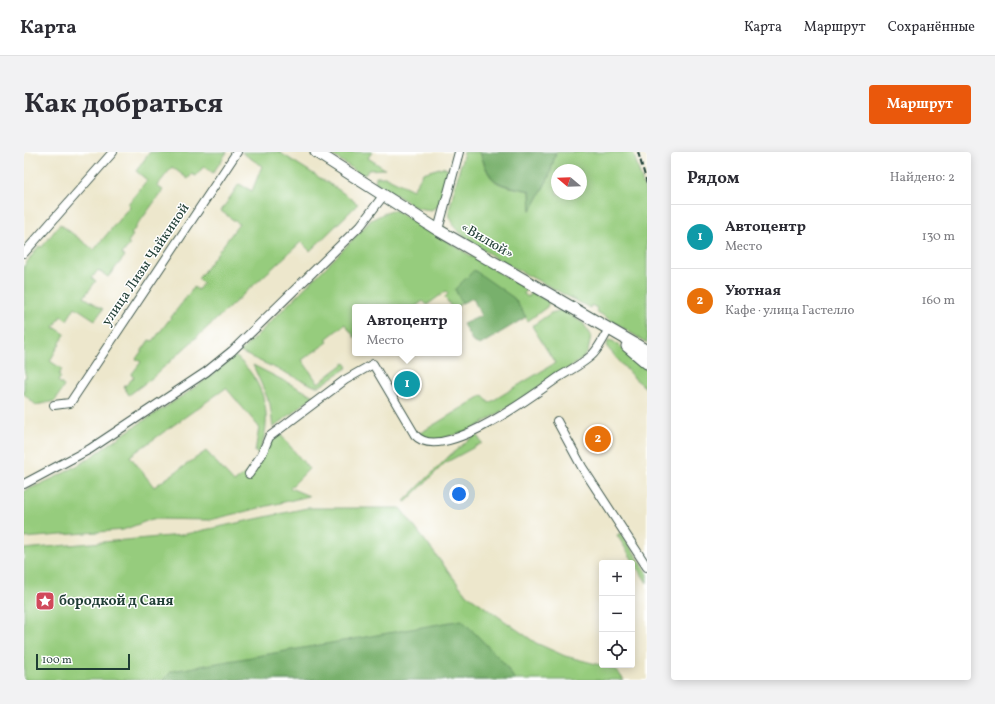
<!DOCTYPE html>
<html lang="ru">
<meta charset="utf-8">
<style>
:root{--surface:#fff;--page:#f2f2f3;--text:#2b2b33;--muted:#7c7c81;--line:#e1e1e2;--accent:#ea580c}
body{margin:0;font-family:Vollkorn,serif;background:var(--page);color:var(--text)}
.controls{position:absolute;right:12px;bottom:12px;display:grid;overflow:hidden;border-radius:4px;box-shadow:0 2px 10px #0003}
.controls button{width:36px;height:36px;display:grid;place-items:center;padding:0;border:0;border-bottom:1px solid var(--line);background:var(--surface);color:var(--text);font:20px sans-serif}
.compass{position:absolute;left:527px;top:12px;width:36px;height:36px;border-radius:50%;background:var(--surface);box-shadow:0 2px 10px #0003;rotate:289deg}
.scale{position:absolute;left:12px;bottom:10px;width:94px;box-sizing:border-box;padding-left:4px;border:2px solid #1f3d34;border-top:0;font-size:11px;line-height:14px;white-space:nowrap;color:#1f3d34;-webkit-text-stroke:3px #fff;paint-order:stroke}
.you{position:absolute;left:435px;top:342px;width:14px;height:14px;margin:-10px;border:3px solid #fff;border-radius:50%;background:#1a73e8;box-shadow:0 0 0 6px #1a73e833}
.badge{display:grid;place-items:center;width:26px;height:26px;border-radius:50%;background:var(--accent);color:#fff;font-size:13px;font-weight:700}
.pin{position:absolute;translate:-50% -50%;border:2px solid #fff;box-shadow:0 1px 4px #0006}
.popup{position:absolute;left:328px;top:152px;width:110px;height:52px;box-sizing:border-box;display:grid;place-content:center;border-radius:4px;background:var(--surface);filter:drop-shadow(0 1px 3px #0005);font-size:13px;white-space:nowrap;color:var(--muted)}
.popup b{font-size:15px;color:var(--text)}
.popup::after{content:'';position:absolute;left:50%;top:100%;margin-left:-8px;border:8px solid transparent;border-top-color:var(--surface)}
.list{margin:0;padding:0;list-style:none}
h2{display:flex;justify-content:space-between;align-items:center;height:52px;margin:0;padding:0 16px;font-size:17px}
h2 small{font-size:13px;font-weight:400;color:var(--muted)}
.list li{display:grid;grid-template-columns:26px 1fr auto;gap:12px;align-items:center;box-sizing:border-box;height:64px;padding:0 16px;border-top:1px solid var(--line)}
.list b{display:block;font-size:15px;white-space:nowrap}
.list p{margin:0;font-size:13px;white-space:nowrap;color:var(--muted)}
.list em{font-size:13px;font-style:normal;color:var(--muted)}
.icon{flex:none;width:22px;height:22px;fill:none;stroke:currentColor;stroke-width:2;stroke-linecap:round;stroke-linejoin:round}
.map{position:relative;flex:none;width:623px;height:528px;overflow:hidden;border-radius:4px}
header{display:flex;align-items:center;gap:24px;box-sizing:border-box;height:56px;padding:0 20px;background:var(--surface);border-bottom:1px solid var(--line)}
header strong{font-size:19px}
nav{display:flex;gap:22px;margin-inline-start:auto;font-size:14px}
.intro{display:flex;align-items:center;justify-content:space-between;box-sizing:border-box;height:96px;padding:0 24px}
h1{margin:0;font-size:28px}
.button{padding:10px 18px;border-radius:4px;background:var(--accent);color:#fff;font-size:14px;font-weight:700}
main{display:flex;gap:24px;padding:0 24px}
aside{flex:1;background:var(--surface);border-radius:4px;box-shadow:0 2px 10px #0003}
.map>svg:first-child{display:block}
</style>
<header>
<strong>Карта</strong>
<nav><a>Карта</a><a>Маршрут</a><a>Сохранённые</a></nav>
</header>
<div class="intro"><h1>Как добраться</h1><a class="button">Маршрут</a></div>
<main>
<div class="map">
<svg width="623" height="528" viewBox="0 0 623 528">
<rect width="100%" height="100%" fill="#fff"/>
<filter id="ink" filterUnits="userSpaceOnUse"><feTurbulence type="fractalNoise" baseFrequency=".025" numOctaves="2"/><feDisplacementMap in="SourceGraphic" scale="8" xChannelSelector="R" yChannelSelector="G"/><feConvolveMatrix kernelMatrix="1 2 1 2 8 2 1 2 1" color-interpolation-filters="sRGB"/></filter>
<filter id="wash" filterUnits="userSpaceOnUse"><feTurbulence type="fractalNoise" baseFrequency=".012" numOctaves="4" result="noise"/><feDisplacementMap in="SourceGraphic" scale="16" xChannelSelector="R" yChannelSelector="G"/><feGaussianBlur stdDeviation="0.9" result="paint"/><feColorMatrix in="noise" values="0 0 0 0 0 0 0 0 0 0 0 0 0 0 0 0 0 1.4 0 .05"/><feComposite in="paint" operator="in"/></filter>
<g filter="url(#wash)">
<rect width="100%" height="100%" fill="#ede7cc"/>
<g fill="#96cc7d" stroke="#5a8458" fill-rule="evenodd">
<polygon points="126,0 203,0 189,21 180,14 172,24 168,22 164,27 148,15 133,34 139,38 107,82 109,83 104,90 106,92 98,102 101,104 84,125 74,118 68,126 72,129 60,145 79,157 71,168 51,155 43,168 37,164 30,175 41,182 26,209 38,217 35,223 37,225 34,229 40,234 31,249 12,253 0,242 0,226 2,225 0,217 0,114 15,94 18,95 36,72 70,98 106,54 104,52 123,28 112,19"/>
<polygon points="217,0 255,0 315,38 334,52 286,99 277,90 128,226 105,243 100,235 110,225 107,223 117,210 112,207 125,188 129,189 170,135 174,138 179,131 174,127 215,72 197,59 215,32 228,39 238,14"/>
<polygon points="304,0 348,0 344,6 361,17 344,18 342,22 338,23"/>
<path d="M440 0H456C467 35 472 32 506 39L507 58 525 25 532 0H609L623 45V191L572 159 573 156 567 153 566 156 477 109 451 93 432 77 426 65 425 58ZM533 18H557V42H533Z"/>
<polygon points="419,15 425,18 416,53 407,58 393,56 351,30 352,25 362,25 389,38 399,21"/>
<polygon points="367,58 373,59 502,137 500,142 504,145 507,140 525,150 523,155 504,169 490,146 431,137 438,151 434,153 435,155 427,155 421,145 424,142 422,139 403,153 399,149 391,155 331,155 331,186 321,172 302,187 304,190 278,208 294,231 321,211 324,215 296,234 290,234 216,200 317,100 347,68"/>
<polygon points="538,158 559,171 567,183 564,200 557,208 448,278 408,289 393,283 459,243 465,251 531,211 508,174 527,161"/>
<polygon points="584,188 589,189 623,217 623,237 609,225 583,195"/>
<path d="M211 204C241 229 251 267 234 302L231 300 235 275 202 236 106 304 130 335 182 299 210 330 223 320 246 290 256 282 285 317 266 336 285 344 186 368 128 367 99 378 0 386V339C20 331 39 322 58 311 77 299 94 285 113 273 148 251 180 231 211 204Z"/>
<polygon points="229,213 290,244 249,276 246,252"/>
<polygon points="452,282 458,291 421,311 382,350 380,349 425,304"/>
<polygon points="283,356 376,356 441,441 512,491 541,504 584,515 593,519 600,528 0,528 0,397 157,383"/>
<polygon points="597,381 623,420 623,431 593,383"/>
</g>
<g fill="#78b06c" stroke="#4c7650">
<path d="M456 0H532L525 25 507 59 506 39C472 31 468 35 456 0Z"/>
<polygon points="450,118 490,146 502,165 456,193 449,190 439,172 457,164 449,146 438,151 431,137"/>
<polygon points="438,468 480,511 491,528 139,528 148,519"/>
</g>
</g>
<g filter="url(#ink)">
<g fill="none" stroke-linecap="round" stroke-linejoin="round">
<g stroke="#3e564b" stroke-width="10">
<g id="minor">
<polyline points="414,78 435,0"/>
<polyline points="0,101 89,0"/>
<polyline points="30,253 46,251 213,0"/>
<polyline points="533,269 558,315 623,415"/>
<path d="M225 322 238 302 245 285 321 228 349 212 391 283C417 313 511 242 535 225 546 218 562 210 570 201 576 194 580 185 585 177"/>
<polyline points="0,332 66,297 182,220 208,199 337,73 359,44"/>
</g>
</g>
<g stroke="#3e564b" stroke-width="13">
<g id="highway">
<polyline points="292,0 414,78 623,199"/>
<polyline points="603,194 623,211"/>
</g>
</g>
<use href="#minor" stroke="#fff" stroke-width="8"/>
<use href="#highway" stroke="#fff" stroke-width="11"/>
<polyline stroke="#1f3d34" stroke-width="2" stroke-dasharray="6 3" stroke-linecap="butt" points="614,0 623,31"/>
</g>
</g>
<defs>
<g id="sight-square" transform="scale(1)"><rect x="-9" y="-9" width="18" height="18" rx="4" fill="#d1495b" stroke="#fff"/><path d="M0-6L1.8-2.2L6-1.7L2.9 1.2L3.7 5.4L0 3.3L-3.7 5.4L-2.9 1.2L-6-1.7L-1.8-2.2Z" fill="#fff"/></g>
</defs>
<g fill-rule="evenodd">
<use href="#sight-square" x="21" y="449"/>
</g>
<g text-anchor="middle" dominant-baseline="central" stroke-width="3" stroke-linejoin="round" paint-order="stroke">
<g font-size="14" fill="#1f3d34" stroke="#fff">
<text transform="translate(463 89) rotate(30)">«Вилюй»</text>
<text transform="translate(122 113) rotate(-56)">улица Лизы Чайкиной</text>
</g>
<g font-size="14" font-weight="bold" fill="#1f3d34" stroke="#fff" text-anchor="start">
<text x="35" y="449">бородкой д Саня</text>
</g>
</g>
</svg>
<div class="controls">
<button>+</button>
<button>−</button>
<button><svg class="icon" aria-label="locate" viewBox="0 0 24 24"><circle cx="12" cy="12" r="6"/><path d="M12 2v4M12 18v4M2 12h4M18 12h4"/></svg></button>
</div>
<svg class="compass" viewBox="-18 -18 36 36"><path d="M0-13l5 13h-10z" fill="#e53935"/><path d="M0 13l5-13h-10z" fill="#7c7c81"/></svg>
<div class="scale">100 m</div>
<div class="you"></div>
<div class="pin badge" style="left:383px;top:232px;background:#0f9aa8">1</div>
<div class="popup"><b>Автоцентр</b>Место</div>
<div class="pin badge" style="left:574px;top:287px;background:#e8710a">2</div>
</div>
<aside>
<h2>Рядом<small>Найдено: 2</small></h2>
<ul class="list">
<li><span class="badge" style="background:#0f9aa8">1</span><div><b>Автоцентр</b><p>Место</p></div><em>130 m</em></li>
<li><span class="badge" style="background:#e8710a">2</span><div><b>Уютная</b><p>Кафе · улица Гастелло</p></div><em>160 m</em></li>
</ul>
</aside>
</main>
